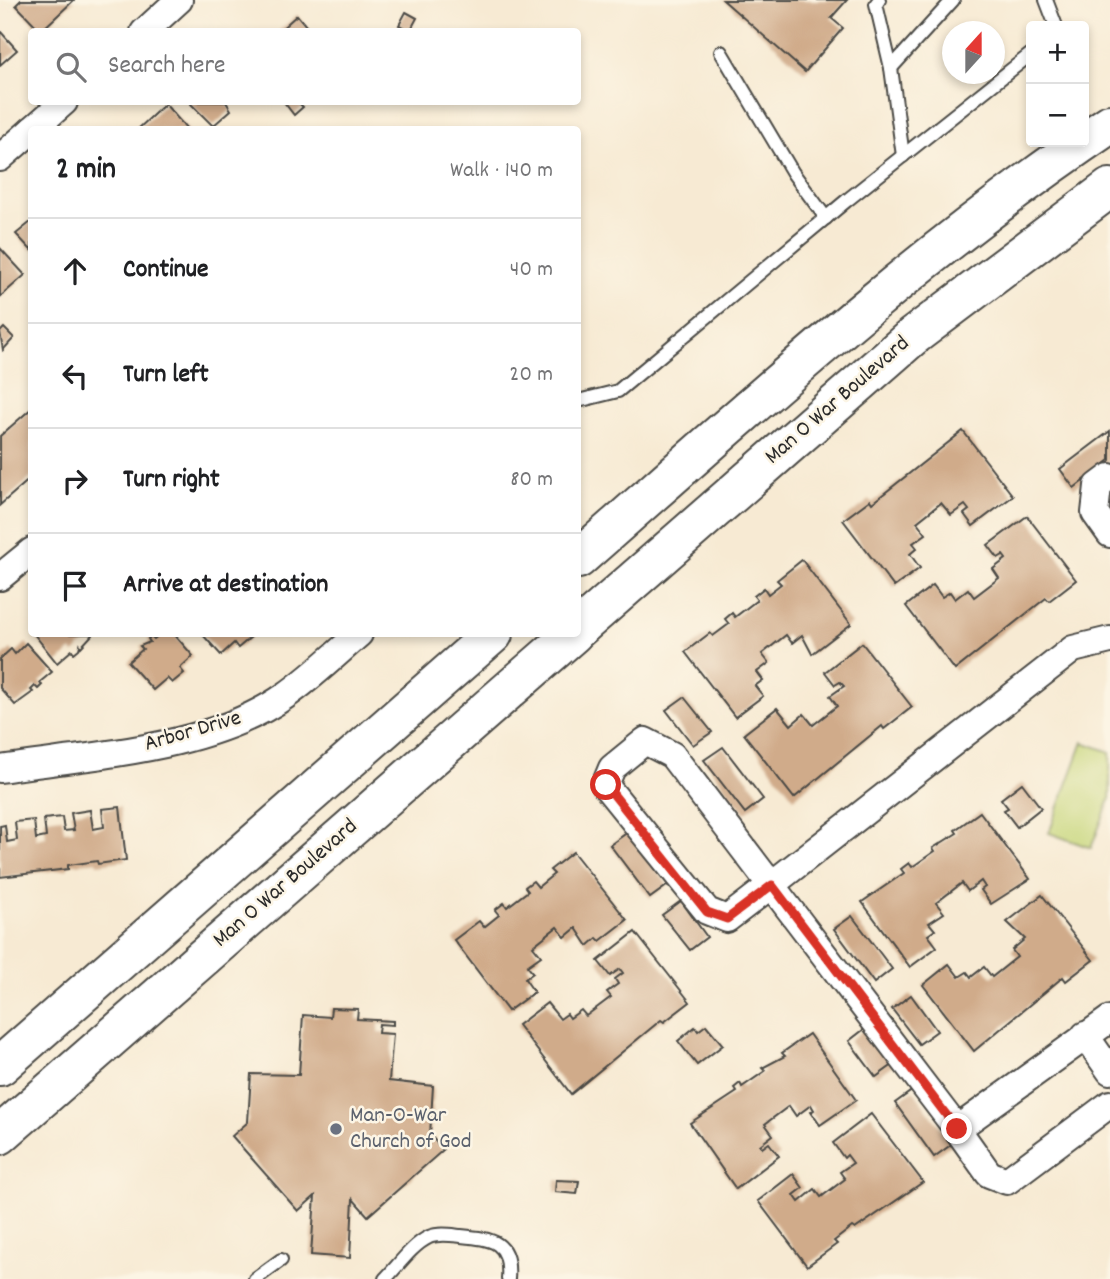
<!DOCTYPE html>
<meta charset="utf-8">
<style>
:root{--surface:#fff;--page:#f2f2f2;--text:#202124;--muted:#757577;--line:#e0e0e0}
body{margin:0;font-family:Dekko,sans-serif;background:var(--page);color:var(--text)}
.controls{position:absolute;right:21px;top:21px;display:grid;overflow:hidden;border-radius:7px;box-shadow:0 4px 10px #0003}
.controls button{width:63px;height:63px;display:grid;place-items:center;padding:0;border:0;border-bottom:2px solid var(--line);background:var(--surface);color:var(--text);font:35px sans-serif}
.compass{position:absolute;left:942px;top:21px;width:63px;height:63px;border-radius:50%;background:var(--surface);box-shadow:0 4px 10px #0003;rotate:21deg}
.stop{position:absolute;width:21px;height:21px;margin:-16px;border:5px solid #d93025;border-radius:50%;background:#fff}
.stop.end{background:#d93025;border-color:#fff;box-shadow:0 2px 7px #0008}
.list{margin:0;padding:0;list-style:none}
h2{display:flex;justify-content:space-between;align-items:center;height:91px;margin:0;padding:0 28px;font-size:30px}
h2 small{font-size:23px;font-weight:400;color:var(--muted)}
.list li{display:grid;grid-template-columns:46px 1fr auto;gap:21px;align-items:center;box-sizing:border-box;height:105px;padding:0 28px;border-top:2px solid var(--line)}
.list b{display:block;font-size:26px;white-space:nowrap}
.list em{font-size:23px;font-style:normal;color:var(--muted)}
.icon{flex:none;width:38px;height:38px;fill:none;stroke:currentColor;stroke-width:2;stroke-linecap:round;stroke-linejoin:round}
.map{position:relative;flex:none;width:1110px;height:1279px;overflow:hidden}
.search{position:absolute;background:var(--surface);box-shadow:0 4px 10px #0003;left:28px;top:28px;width:553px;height:77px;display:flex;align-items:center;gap:18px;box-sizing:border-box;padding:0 24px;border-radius:7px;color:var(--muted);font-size:26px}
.panel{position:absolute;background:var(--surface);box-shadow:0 4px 10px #0003;left:28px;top:126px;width:553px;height:511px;border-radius:7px}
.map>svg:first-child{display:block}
</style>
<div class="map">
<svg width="1110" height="1279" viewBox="0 0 1110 1279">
<rect width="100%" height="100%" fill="#fcf5e5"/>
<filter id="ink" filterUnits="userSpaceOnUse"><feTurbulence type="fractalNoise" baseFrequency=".0143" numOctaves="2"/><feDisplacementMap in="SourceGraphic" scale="14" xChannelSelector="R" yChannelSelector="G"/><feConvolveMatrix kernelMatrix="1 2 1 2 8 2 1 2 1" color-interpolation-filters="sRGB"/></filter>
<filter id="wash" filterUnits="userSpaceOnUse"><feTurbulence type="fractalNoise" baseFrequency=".00686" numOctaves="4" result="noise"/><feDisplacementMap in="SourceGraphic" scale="28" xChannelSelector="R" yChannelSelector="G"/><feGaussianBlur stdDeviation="1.57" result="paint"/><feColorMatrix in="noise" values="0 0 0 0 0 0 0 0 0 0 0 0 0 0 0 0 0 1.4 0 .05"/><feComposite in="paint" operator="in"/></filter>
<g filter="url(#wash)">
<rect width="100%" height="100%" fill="#f7ead3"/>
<polygon fill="#c5d577" stroke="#788051" stroke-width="2" points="1083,742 1110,752 1110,799 1091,848 1049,833"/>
<g id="blocks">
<g fill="#d0ab8a">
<polygon points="21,0 74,0 41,31 16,5"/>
<polygon points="723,0 847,0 831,18 843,28 805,72"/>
<polygon points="406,12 417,18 410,31 399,25"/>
<polygon points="297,15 311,32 278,32"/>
<polygon points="0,31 17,50 0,65"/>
<polygon points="189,102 226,102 231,110 213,126"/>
<polygon points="284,102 298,102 303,107 294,115"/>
<polygon points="165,104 188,130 137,130"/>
<polygon points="32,221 32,251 16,234"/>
<polygon points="0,248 25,275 0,297"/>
<polygon points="4,328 14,338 3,350 0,332"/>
<polygon points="32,408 32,477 0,505 0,436"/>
<polygon points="963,431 1013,496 973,526 964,514 969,510 965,505 951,515 941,503 917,522 926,534 913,543 917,548 910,554 920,568 894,587 843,520 870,500 872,503"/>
<polygon points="1110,431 1110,460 1074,488 1060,469"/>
<polygon points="1027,516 1076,580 1049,601 1046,598 955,670 906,606 933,585 942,597 950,592 955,599 968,589 974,597 999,578 993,569 1006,559 1003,555 998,558 988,545"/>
<polygon points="802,560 851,624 812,654 802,635 792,643 786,635 762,654 769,663 757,672 763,680 755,686 763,696 735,717 685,652 710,633 713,636 729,624 725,619 732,613 735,617 757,600 754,596 764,588 768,594 781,584 777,580"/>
<polygon points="34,634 93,634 81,647 80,645 79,649 74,653 72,650 57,663"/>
<polygon points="160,634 174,634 193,656 180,668 184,673 172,683 167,678 153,690 128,662 143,649 140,646 150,642 148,639 151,636 154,639"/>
<polygon points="202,634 248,634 251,637 238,648 234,643 221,655"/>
<polygon points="26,643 52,672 40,682 42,685 38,689 35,686 31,690 33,692 15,705 0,688 0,659 11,649 15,654"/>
<polygon points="862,643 912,707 884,729 882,726 794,798 744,734 777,708 791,725 804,714 813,725 837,706 830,696 844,686 840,682 835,685 825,672"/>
<polygon points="684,697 712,732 693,745 666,710"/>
<polygon points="723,747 763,799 745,813 704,760"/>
<polygon points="1022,783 1041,808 1017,827 1004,810 1008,808 1001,799"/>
<polygon points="120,807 126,860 98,864 97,861 68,865 68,869 0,877 0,826 5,825 7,842 17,840 15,822 34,820 36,839 46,837 44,819 62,817 64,831 74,830 71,813 90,810 93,829 104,827 102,809"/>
<polygon points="980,812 1030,879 991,904 981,890 985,887 981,881 968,891 962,883 936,903 944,913 929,923 935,930 928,935 937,947 910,967 862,902 904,873 901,869 909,863 912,867 935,851 933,848 957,833 955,830"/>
<polygon points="628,832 668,885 650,898 610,845"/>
<polygon points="573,852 627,920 600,941 597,938 588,946 576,928 565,937 557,927 533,946 541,956 527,966 533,973 525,979 534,992 508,1011 454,940 479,921 484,927 499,915 495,910 504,903 507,907 528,891 525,887 533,881 538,887 554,874 550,870"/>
<polygon points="1042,895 1093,960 1066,981 1063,977 974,1051 923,985 949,964 959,977 967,972 971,977 984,967 992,977 1017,957 1012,950 1025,939 1007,922"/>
<polygon points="681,901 707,937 690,950 662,915"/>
<polygon points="852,916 892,969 874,983 834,929"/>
<polygon points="635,932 690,1002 664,1022 661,1020 571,1094 518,1025 547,1003 560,1019 567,1014 570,1018 581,1010 586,1016 611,997 607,992 618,984 615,979 623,973 620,969 610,976 598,961"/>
<polygon points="911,995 937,1031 919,1044 892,1009"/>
<polygon points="331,1008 358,1009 357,1019 393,1021 393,1025 379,1024 378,1033 393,1034 389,1081 433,1086 430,1135 443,1150 368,1216 353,1199 350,1258 311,1255 315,1196 298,1211 232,1136 248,1122 251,1074 299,1075 303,1015 330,1017"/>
<polygon points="706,1025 723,1045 697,1065 678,1041 695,1027 698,1031"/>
<polygon points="867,1027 894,1064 876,1077 849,1041"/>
<polygon points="809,1034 856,1100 820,1125 811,1112 814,1110 811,1105 796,1116 789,1106 765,1124 773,1135 760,1145 762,1148 769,1143 779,1156 736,1189 690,1123 737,1092 734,1088 740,1083 742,1087 765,1071 762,1068 785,1056 782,1053"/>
<polygon points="913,1090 952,1144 934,1157 895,1103"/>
<polygon points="871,1114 923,1182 855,1229 852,1227 834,1241 837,1244 807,1266 758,1201 793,1174 803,1188 794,1195 799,1202 815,1189 821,1197 845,1179 840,1172 853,1163 847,1155 844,1158 833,1143"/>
<polygon points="556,1180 579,1181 577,1194 555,1192"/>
</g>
</g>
</g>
<g filter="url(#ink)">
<use href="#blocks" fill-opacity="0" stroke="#4a4844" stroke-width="2"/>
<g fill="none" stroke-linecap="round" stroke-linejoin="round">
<g stroke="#4a4844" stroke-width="16">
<g id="lane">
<polyline points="879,0 876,4 891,68 953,0"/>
<polyline points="1046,0 1056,26"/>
<polyline points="721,52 793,173 826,218"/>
<polyline points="891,68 903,156"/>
<polyline points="578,401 618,391 846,201 1031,54"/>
<polyline points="255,1279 281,1260"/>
<path d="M385 1279C398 1266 412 1245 429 1237 439 1233 451 1235 461 1236 493 1239 511 1241 508 1279"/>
</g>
</g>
<g stroke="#4a4844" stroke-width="30">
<g id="street">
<polyline points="144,32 179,0"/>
<polyline points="32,130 64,102"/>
<polyline points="0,158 32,130"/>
<polyline points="1110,477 1098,486 1095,513 1110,534"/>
<polyline points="0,577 32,551"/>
<polygon points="645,741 672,755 771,885 727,919 707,911 605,785 612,768"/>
<path d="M0 769C90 755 209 750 285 696 311 678 335 655 359 634"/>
<polyline points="1110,1019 957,1129 989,1174 1007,1181 1110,1104"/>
<polyline points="1085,1035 1110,1071"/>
<polyline points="957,1129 771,885 1073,649 1110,640"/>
</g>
</g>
<g stroke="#4a4844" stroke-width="42">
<g id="primary">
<path d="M578 559C750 408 919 252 1110 124"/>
<polyline points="578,629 912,337 1110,188"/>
<polyline points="0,1066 493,634"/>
<polyline points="0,1135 573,634"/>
</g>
</g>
<use href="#lane" stroke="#fff" stroke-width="12"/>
<use href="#street" stroke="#fff" stroke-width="26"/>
<use href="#primary" stroke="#fff" stroke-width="38"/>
</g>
</g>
<g fill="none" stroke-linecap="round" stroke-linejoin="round" filter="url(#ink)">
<polyline stroke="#d93025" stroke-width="9" points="606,785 707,912 727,919 772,885 957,1129"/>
</g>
<circle fill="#6b7280" stroke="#fcf5e5" stroke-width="2.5" cx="336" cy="1129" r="7"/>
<g text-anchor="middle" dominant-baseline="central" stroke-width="5" stroke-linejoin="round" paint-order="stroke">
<g font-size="23" fill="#2b2b2b" stroke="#fcf5e5">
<text transform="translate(838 401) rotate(-41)">Man O War Boulevard</text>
<text transform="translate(193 732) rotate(-16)">Arbor Drive</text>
<text transform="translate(286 884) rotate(-41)">Man O War Boulevard</text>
</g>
<g font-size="23" fill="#5b616d" stroke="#fcf5e5" text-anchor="start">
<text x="350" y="1116">Man-O-War<tspan x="350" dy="26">Church of God</tspan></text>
</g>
</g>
</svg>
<div class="controls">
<button>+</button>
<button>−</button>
</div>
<svg class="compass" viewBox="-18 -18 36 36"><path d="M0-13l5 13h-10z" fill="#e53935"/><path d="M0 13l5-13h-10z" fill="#757577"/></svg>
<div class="stop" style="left:606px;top:785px"></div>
<div class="stop end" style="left:957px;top:1129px"></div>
<div class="search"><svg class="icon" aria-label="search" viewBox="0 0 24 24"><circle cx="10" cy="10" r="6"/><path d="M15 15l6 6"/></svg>Search here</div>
<section class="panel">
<h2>2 min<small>Walk · 140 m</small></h2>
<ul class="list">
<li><svg class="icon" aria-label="ahead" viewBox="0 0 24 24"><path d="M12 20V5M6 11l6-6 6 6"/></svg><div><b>Continue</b></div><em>40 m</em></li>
<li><svg class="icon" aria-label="left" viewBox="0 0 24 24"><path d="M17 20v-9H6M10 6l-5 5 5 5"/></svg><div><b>Turn left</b></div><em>20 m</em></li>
<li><svg class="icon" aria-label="right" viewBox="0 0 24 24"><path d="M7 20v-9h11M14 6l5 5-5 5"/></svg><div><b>Turn right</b></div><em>80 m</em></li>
<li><svg class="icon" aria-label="arrive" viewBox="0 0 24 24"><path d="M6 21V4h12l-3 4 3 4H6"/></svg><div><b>Arrive at destination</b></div></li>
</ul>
</section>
</div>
